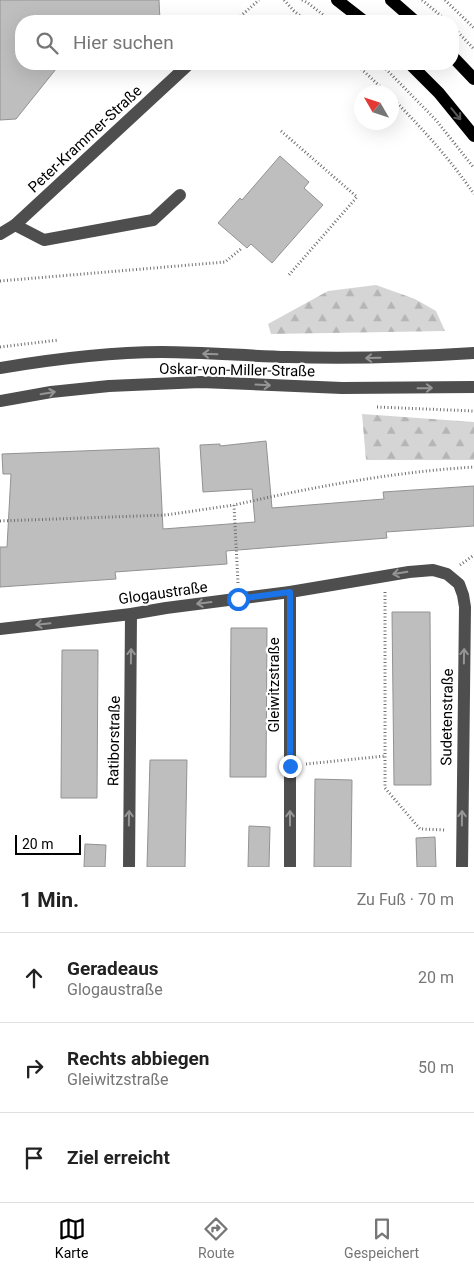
<!DOCTYPE html>
<html lang="de">
<meta charset="utf-8">
<style>
:root{--surface:#fff;--page:#f6f6f6;--text:#222;--muted:#767676;--line:#e0e0e0;--accent:#000}
body{margin:0;font-family:Roboto,sans-serif;background:var(--page);color:var(--text)}
.compass{position:absolute;left:354px;top:85px;width:45px;height:45px;border-radius:50%;background:var(--surface);box-shadow:0 5px 20px #0002;rotate:309deg}
.scale{position:absolute;left:15px;bottom:12px;width:66px;box-sizing:border-box;padding-left:5px;border:2px solid #000;border-top:0;font-size:14px;line-height:18px;white-space:nowrap;color:#000;-webkit-text-stroke:4px #fff;paint-order:stroke}
.stop{position:absolute;width:15px;height:15px;margin:-11px;border:4px solid #1a73e8;border-radius:50%;background:#fff}
.stop.end{background:#1a73e8;border-color:#fff;box-shadow:0 1px 5px #0008}
.list{margin:0;padding:0;list-style:none}
h2{display:flex;justify-content:space-between;align-items:center;height:65px;margin:0;padding:0 20px;font-size:21px}
h2 small{font-size:16px;font-weight:400;color:var(--muted)}
.list li{display:grid;grid-template-columns:32px 1fr auto;gap:15px;align-items:center;box-sizing:border-box;height:90px;padding:0 20px;border-top:1px solid var(--line)}
.list b{display:block;font-size:19px;white-space:nowrap}
.list p{margin:0;font-size:16px;white-space:nowrap;color:var(--muted)}
.list em{font-size:16px;font-style:normal;color:var(--muted)}
.icon{flex:none;width:28px;height:28px;fill:none;stroke:currentColor;stroke-width:2;stroke-linecap:round;stroke-linejoin:round}
.map{position:relative;flex:none;width:474px;height:867px;overflow:hidden}
.search{position:absolute;background:var(--surface);box-shadow:0 5px 20px #0002;left:15px;right:15px;top:15px;height:55px;display:flex;align-items:center;gap:12px;box-sizing:border-box;padding:0 18px;border-radius:20px;color:var(--muted);font-size:19px}
.sheet{height:335px;background:var(--surface)}
nav{display:flex;justify-content:space-around;align-items:center;box-sizing:border-box;height:70px;border-top:1px solid var(--line);background:var(--surface);font-size:14px;color:var(--muted)}
nav a{display:grid;justify-items:center;gap:2px}
nav .on{color:var(--accent)}
.map>svg:first-child{display:block}
</style>
<div class="map">
<svg width="474" height="867" viewBox="0 0 474 867">
<defs>
<pattern id="forest-firs" width="22" height="20" patternUnits="userSpaceOnUse" patternTransform="scale(1.25)"><rect width="22" height="20" fill="#d5d5d5"/><path d="M5 1l3.5 6h-7zM16 11l3.5 6h-7z" fill="#b5b5b5"/></pattern>
</defs>
<rect width="100%" height="100%" fill="#fff"/>
<g fill="url(#forest-firs)">
<polygon points="376,285 415,299 436,311 445,331 271,334 268,324 328,291"/>
<polygon points="362,414 474,422 474,460 366,460"/>
</g>
<g fill="#bebebe" stroke="#929292">
<polygon points="0,0 159,0 160,21 21,21 21,64 60,64 16,119 0,120"/>
<polygon points="280,156 309,182 304,188 323,205 272,263 251,244 247,248 218,223 240,198 242,200"/>
<polygon points="266,441 272,508 384,499 383,492 474,486 474,526 386,532 387,538 226,551 227,564 115,572 116,579 0,587 0,547 7,547 11,474 3,474 2,454 159,448 163,529 255,522 252,489 203,492 200,445 220,444 220,446"/>
<polygon points="392,612 430,612 431,785 394,785"/>
<polygon points="231,628 267,628 266,777 230,777"/>
<polygon points="62,650 98,650 97,798 61,798"/>
<polygon points="150,760 187,760 185,867 147,867"/>
<polygon points="315,779 352,780 351,867 314,867"/>
<polygon points="249,826 270,827 269,867 248,867"/>
<polygon points="435,837 436,867 417,867 416,838"/>
<polygon points="85,844 106,845 105,867 84,867"/>
</g>
<g fill="none" stroke-linecap="round" stroke-linejoin="round">
<g stroke="#707070" stroke-width="3" stroke-dasharray="1 2.5" stroke-linecap="butt">
<polyline points="284,0 294,11 307,21"/>
<polyline points="302,0 308,3 331,21"/>
<polyline points="422,0 447,21"/>
<polyline points="445,0 474,28"/>
<polyline points="235,21 259,0"/>
<polyline points="453,27 474,49"/>
<polyline points="356,64 386,92"/>
<polyline points="381,64 436,120 474,168"/>
<path d="M392 98C421 127 450 159 474 194"/>
<polyline points="281,131 357,197 288,276"/>
<polyline points="0,281 225,262 242,248"/>
<polyline points="0,347 59,340"/>
<polyline points="377,407 474,411"/>
<polyline points="0,521 166,515 234,505"/>
<polyline points="460,565 474,555"/>
<path d="M238 583 234 505C313 487 393 472 474 467"/>
<polyline points="385,592 385,788 420,829 446,830"/>
<polyline points="306,764 385,756"/>
</g>
<g stroke="#4e4e4e" stroke-width="12">
<polyline points="15,225 44,240 153,220 180,195"/>
<polyline points="0,234 15,225 189,64"/>
<path d="M0 368C54 359 108 352 162 352 204 352 246 356 288 357 350 359 412 357 474 353"/>
<polyline points="0,401 51,392 109,386 201,382 342,388 474,387"/>
<polyline points="0,629 131,614 166,608 290,592 409,572 433,570 447,574 459,584 463,595 465,607 462,867"/>
<polyline points="129,867 131,614"/>
<polyline points="290,867 290,592"/>
</g>
<g stroke="#000" stroke-width="12">
<polyline points="337,0 364,21"/>
<polyline points="391,0 415,21"/>
<polyline points="453,57 474,79"/>
<polyline points="410,64 439,93 474,136"/>
</g>
</g>
<defs><path id="oneway-shaft" d="M-6 0H5M1.5-3L5.5 0L1.5 3" fill="none" stroke-width="1.6" stroke-linecap="round" stroke-linejoin="round" transform="scale(1.25)"/></defs>
<use stroke="#595959" href="#oneway-shaft" transform="translate(456 114) rotate(51)"/>
<g stroke="#959595">
<use href="#oneway-shaft" transform="translate(210 354) rotate(-178)"/>
<use href="#oneway-shaft" transform="translate(373 358) rotate(179)"/>
<use href="#oneway-shaft" transform="translate(263 385) rotate(3)"/>
<use href="#oneway-shaft" transform="translate(425 388) rotate(-1)"/>
<use href="#oneway-shaft" transform="translate(48 393) rotate(-9)"/>
<use href="#oneway-shaft" transform="translate(400 573) rotate(170)"/>
<use href="#oneway-shaft" transform="translate(204 603) rotate(173)"/>
<use href="#oneway-shaft" transform="translate(43 624) rotate(174)"/>
<use href="#oneway-shaft" transform="translate(131 656) rotate(-89)"/>
<use href="#oneway-shaft" transform="translate(464 656) rotate(-89)"/>
<use href="#oneway-shaft" transform="translate(129 818) rotate(-89)"/>
<use href="#oneway-shaft" transform="translate(290 818) rotate(-90)"/>
<use href="#oneway-shaft" transform="translate(462 818) rotate(-89)"/>
</g>
<g fill="none" stroke-linecap="round" stroke-linejoin="round">
<polyline stroke="#1a73e8" stroke-width="6" points="238,599 290,592 290,766"/>
</g>
<g text-anchor="middle" dominant-baseline="central" stroke-width="4.5" stroke-linejoin="round" paint-order="stroke">
<g font-size="15" fill="#000" stroke="#fff">
<text transform="translate(85 139) rotate(-43)">Peter-Krammer-Straße</text>
<text transform="translate(237 370) rotate(1)">Oskar-von-Miller-Straße</text>
<text transform="translate(163 593) rotate(-8)">Glogaustraße</text>
<text transform="translate(274 685) rotate(-90)">Gleiwitzstraße</text>
<text transform="translate(447 717) rotate(-89)">Sudetenstraße</text>
<text transform="translate(114 741) rotate(-89)">Ratiborstraße</text>
</g>
</g>
</svg>
<svg class="compass" viewBox="-18 -18 36 36"><path d="M0-13l5 13h-10z" fill="#e53935"/><path d="M0 13l5-13h-10z" fill="#767676"/></svg>
<div class="scale">20 m</div>
<div class="stop" style="left:238px;top:599px"></div>
<div class="stop end" style="left:290px;top:766px"></div>
<div class="search"><svg class="icon" aria-label="search" viewBox="0 0 24 24"><circle cx="10" cy="10" r="6"/><path d="M15 15l6 6"/></svg>Hier suchen</div>
</div>
<section class="sheet">
<h2>1 Min.<small>Zu Fuß · 70 m</small></h2>
<ul class="list">
<li><svg class="icon" aria-label="ahead" viewBox="0 0 24 24"><path d="M12 20V5M6 11l6-6 6 6"/></svg><div><b>Geradeaus</b><p>Glogaustraße</p></div><em>20 m</em></li>
<li><svg class="icon" aria-label="right" viewBox="0 0 24 24"><path d="M7 20v-9h11M14 6l5 5-5 5"/></svg><div><b>Rechts abbiegen</b><p>Gleiwitzstraße</p></div><em>50 m</em></li>
<li><svg class="icon" aria-label="arrive" viewBox="0 0 24 24"><path d="M6 21V4h12l-3 4 3 4H6"/></svg><div><b>Ziel erreicht</b></div></li>
</ul>
</section>
<nav>
<a class="on"><svg class="icon" aria-label="map" viewBox="0 0 24 24"><path d="M3 6l6-2 6 2 6-2v14l-6 2-6-2-6 2zM9 4v14M15 6v14"/></svg>Karte</a>
<a><svg class="icon" aria-label="directions" viewBox="0 0 24 24"><path d="M12 3l9 9-9 9-9-9zM9 14v-3h6M13 9l2 2-2 2"/></svg>Route</a>
<a><svg class="icon" aria-label="saved" viewBox="0 0 24 24"><path d="M7 4h10v16l-5-4-5 4z"/></svg>Gespeichert</a>
</nav>
